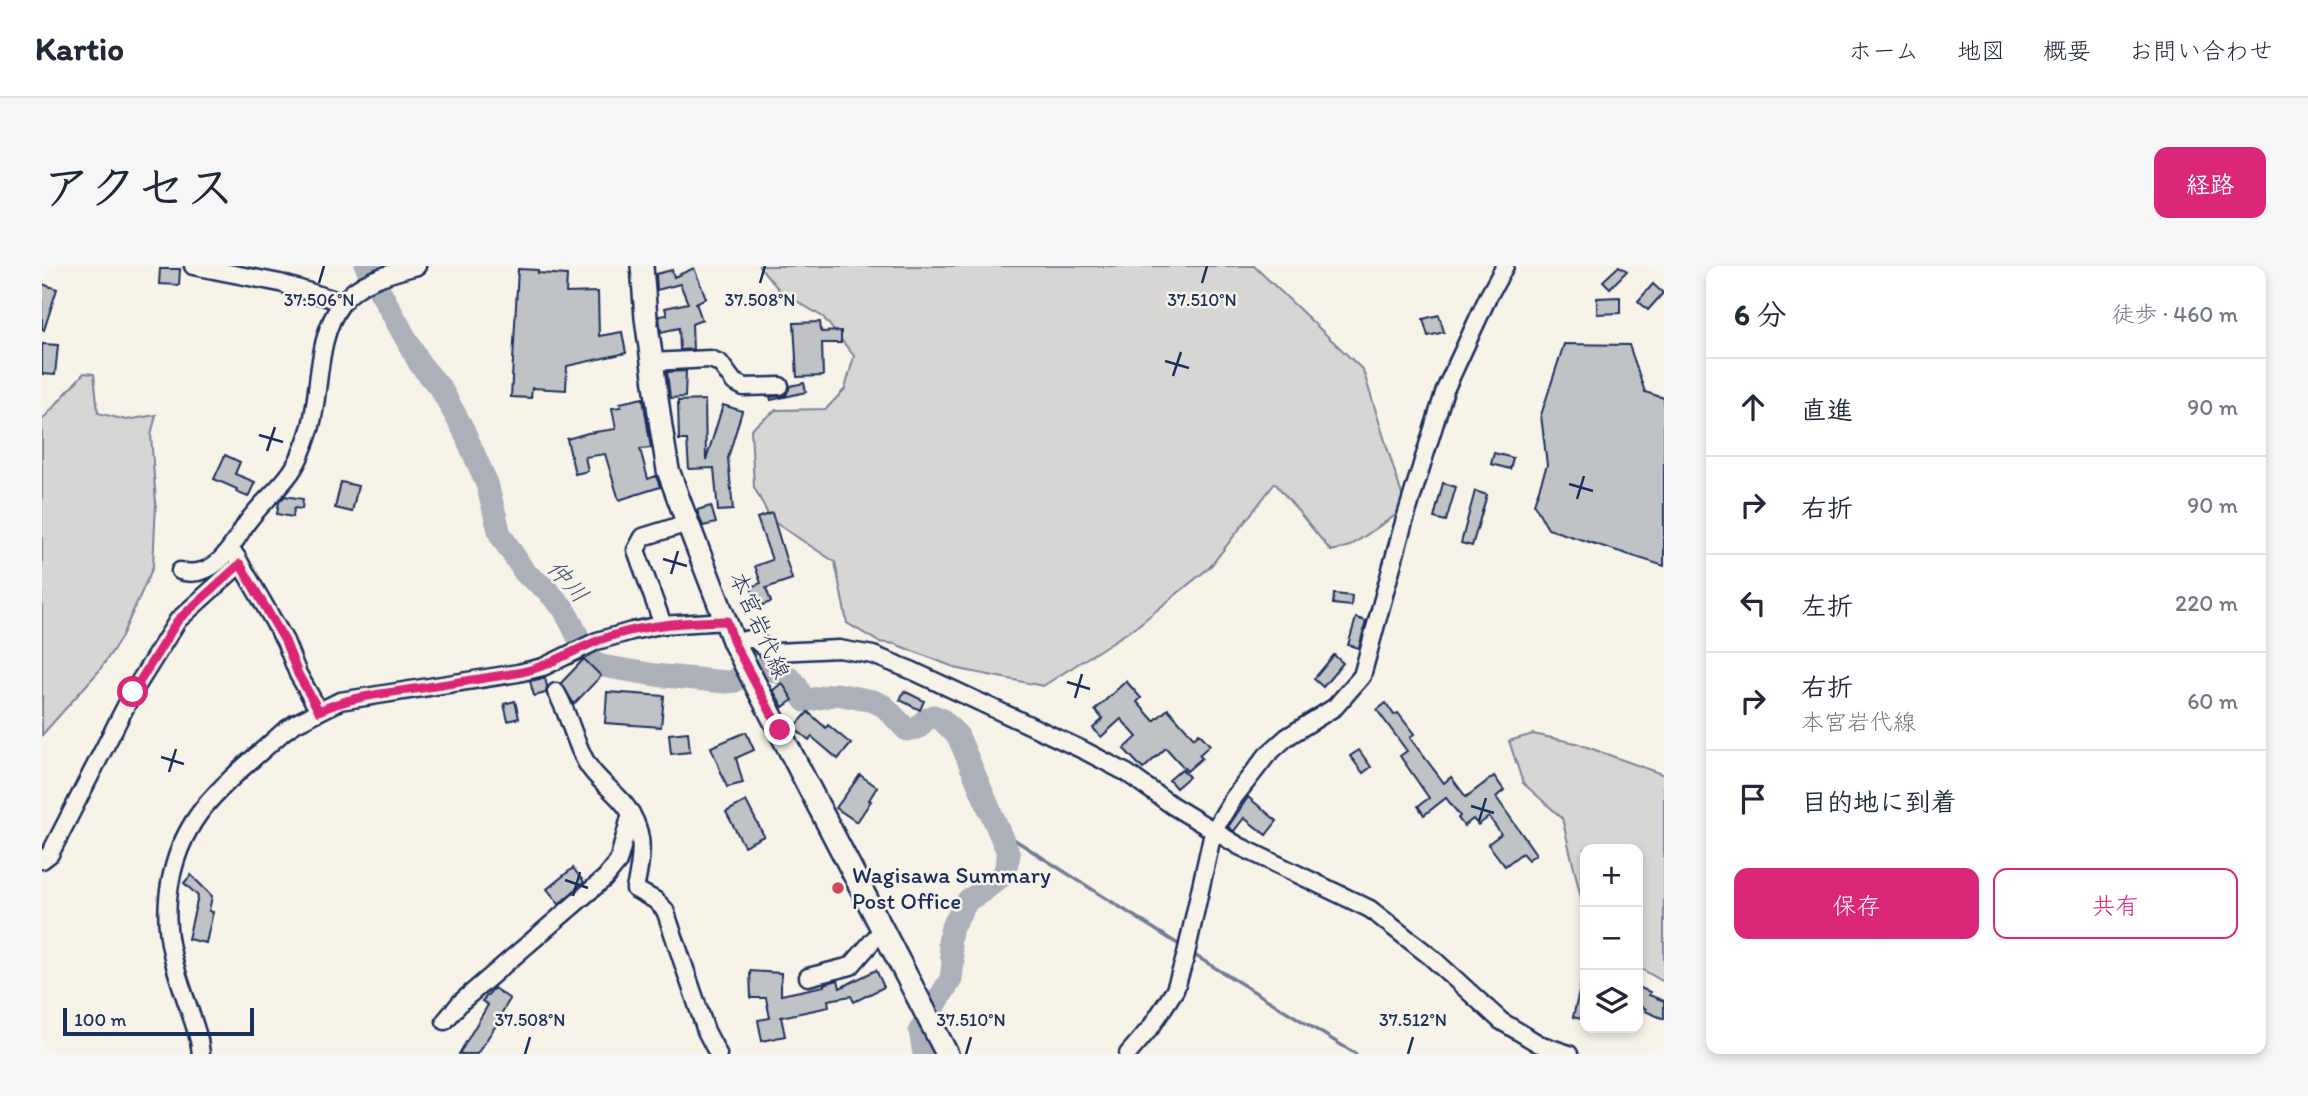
<!DOCTYPE html>
<html lang="ja">
<meta charset="utf-8">
<style>
:root{--surface:#fff;--page:#f6f6f7;--text:#1f2937;--muted:#747a83;--line:#e0e1e3;--accent:#db2777}
body{margin:0;font-family:Itim,"Klee One",sans-serif;background:var(--page);color:var(--text)}
.controls{position:absolute;right:21px;bottom:21px;display:grid;overflow:hidden;border-radius:14px;box-shadow:0 4px 10px #0003}
.controls button{width:63px;height:63px;display:grid;place-items:center;padding:0;border:0;border-bottom:2px solid var(--line);background:var(--surface);color:var(--text);font:35px sans-serif}
.scale{position:absolute;left:21px;bottom:18px;width:191px;box-sizing:border-box;padding-left:7px;border:4px solid #1b2f5e;border-top:0;font-size:19px;line-height:24px;white-space:nowrap;color:#1b2f5e;-webkit-text-stroke:5px #f7f3e8;paint-order:stroke}
.stop{position:absolute;width:21px;height:21px;margin:-16px;border:5px solid #db2777;border-radius:50%;background:#fff}
.stop.end{background:#db2777;border-color:#fff;box-shadow:0 2px 7px #0008}
.list{margin:0;padding:0;list-style:none}
h2{display:flex;justify-content:space-between;align-items:center;height:91px;margin:0;padding:0 28px;font-size:30px}
h2 small{font-size:23px;font-weight:400;color:var(--muted)}
.list li{display:grid;grid-template-columns:46px 1fr auto;gap:21px;align-items:center;box-sizing:border-box;height:98px;padding:0 28px;border-top:2px solid var(--line)}
.list b{display:block;font-size:26px;white-space:nowrap}
.list p{margin:0;font-size:23px;white-space:nowrap;color:var(--muted)}
.list em{font-size:23px;font-style:normal;color:var(--muted)}
.actions{display:flex;gap:14px;padding:21px 28px}
.actions a{flex:1;padding:16px 0;border:2px solid var(--accent);border-radius:14px;text-align:center;font-size:24px;color:var(--accent)}
.actions .main{background:var(--accent);color:#fff}
.icon{flex:none;width:38px;height:38px;fill:none;stroke:currentColor;stroke-width:2;stroke-linecap:round;stroke-linejoin:round}
.map{position:relative;flex:none;width:1622px;height:788px;overflow:hidden;border-radius:14px}
header{display:flex;align-items:center;gap:42px;box-sizing:border-box;height:98px;padding:0 35px;background:var(--surface);border-bottom:2px solid var(--line)}
header strong{font-size:33px}
nav{display:flex;gap:38px;margin-inline-start:auto;font-size:24px}
.intro{display:flex;align-items:center;justify-content:space-between;box-sizing:border-box;height:168px;padding:0 42px}
h1{margin:0;font-size:49px}
.button{padding:18px 32px;border-radius:14px;background:var(--accent);color:#fff;font-size:24px;font-weight:700}
main{display:flex;gap:42px;padding:0 42px}
aside{flex:1;background:var(--surface);border-radius:14px;box-shadow:0 4px 10px #0003}
.map>svg:first-child{display:block}
</style>
<header>
<strong>Kartio</strong>
<nav><a>ホーム</a><a>地図</a><a>概要</a><a>お問い合わせ</a></nav>
</header>
<div class="intro"><h1>アクセス</h1><a class="button">経路</a></div>
<main>
<div class="map">
<svg width="1622" height="788" viewBox="0 0 1622 788">
<rect width="100%" height="100%" fill="#f7f3e8"/>
<filter id="ink" filterUnits="userSpaceOnUse"><feTurbulence type="fractalNoise" baseFrequency=".0143" numOctaves="2"/><feDisplacementMap in="SourceGraphic" scale="14" xChannelSelector="R" yChannelSelector="G"/><feConvolveMatrix kernelMatrix="1 2 1 2 8 2 1 2 1" color-interpolation-filters="sRGB"/></filter>
<g filter="url(#ink)">
<g fill="#d7d6d4" stroke="#798299" stroke-width="2">
<polygon points="717,0 1212,0 1321,104 1364,242 1308,280 1289,285 1233,217 1168,301 1094,361 1001,420 917,403 853,378 837,376 805,357 793,296 729,254 712,221 709,163 734,144 784,143 803,123 812,90 781,51 738,25"/>
<polygon points="42,107 52,108 56,147 84,154 114,149 109,169 114,237 111,301 79,372 57,405 0,469 0,154"/>
<polygon points="1491,468 1534,477 1622,509 1622,716 1596,701 1596,583 1543,583 1543,648 1520,552 1481,517 1467,475"/>
</g>
<g fill="none" stroke-linecap="round" stroke-linejoin="round">
<g stroke="#727c95" stroke-width="3.5">
<polyline points="967,589 965,569 1139,680"/>
<polyline points="1149,687 1314,788"/>
</g>
<path stroke="#acb0b9" stroke-width="23" d="M324 0 378 98 399 123 421 163 445 218 458 268 483 307 504 323 522 343 549 396 560 400 613 409 684 416 693 415C707 398 734 400 751 415 756 420 758 429 763 435L795 428 831 435 842 440 865 464 876 462 883 454 892 450 899 453 916 470 967 589 962 608 941 625 926 634 910 661 907 676 911 696 909 713 878 764 882 788"/>
</g>
<g fill="#c0c3c5" stroke="#1b2f5e" stroke-width="2">
<polygon points="1577,0 1585,5 1568,22 1561,15"/>
<polygon points="652,2 664,32 654,37 660,54 650,58 651,83 638,84 637,62 619,66 617,50 625,49 623,42 646,37 638,18 615,24 614,8 630,4 632,11"/>
<polygon points="118,3 138,3 137,19 117,18"/>
<polygon points="476,3 496,4 496,7 525,9 524,27 556,26 557,70 580,66 584,87 525,100 524,124 490,122 489,132 469,131"/>
<polygon points="0,18 15,23 2,64 0,63"/>
<polygon points="1611,18 1621,27 1606,44 1596,35"/>
<polygon points="1578,31 1578,47 1555,48 1555,32"/>
<polygon points="1397,49 1402,66 1386,70 1381,53"/>
<polygon points="778,56 779,66 799,65 799,77 780,77 781,110 755,111 752,57"/>
<polygon points="0,78 16,79 13,109 0,108"/>
<polygon points="1522,78 1587,79 1603,126 1622,132 1622,300 1506,263 1492,238 1505,199 1499,149"/>
<polygon points="644,105 643,131 628,132 625,106"/>
<polygon points="762,117 764,126 729,134 728,131 744,129 748,120"/>
<polygon points="601,132 609,182 598,183 606,213 614,210 618,221 577,234 563,188 543,191 546,205 533,208 525,173 546,167 574,163 570,142 579,141 578,137"/>
<polygon points="663,134 664,194 681,139 700,145 686,192 691,244 676,245 672,202 647,203 645,174 637,174 636,135"/>
<polygon points="1452,187 1471,192 1468,203 1449,198"/>
<polygon points="183,189 198,196 193,208 213,216 206,231 194,226 195,223 172,213"/>
<polygon points="299,216 316,220 310,246 293,242"/>
<polygon points="1401,217 1414,221 1404,255 1392,252"/>
<polygon points="1433,225 1445,229 1430,280 1419,277"/>
<polygon points="243,230 261,233 260,243 252,242 251,251 235,248 237,236"/>
<polygon points="669,240 674,257 661,260 655,244"/>
<polygon points="730,247 750,313 724,322 729,336 715,341 709,321 719,317 713,300 730,294 715,252"/>
<polygon points="1292,328 1310,330 1309,340 1291,338"/>
<polygon points="1314,352 1324,355 1317,382 1306,379"/>
<polygon points="1292,389 1301,397 1281,421 1272,413"/>
<polygon points="542,393 559,410 532,438 519,417"/>
<polygon points="503,412 505,420 504,427 492,430 488,415"/>
<polygon points="1084,415 1099,432 1095,436 1112,455 1126,443 1152,472 1157,467 1168,479 1157,489 1160,492 1145,505 1124,482 1101,503 1082,483 1095,471 1079,453 1059,471 1051,462 1061,453 1053,444"/>
<polygon points="740,417 751,434 741,441 731,424"/>
<polygon points="862,425 882,435 878,444 858,434"/>
<polygon points="565,426 622,430 619,461 563,457"/>
<polygon points="473,435 477,452 466,455 462,438"/>
<polygon points="1344,437 1352,449 1356,447 1372,468 1368,472 1402,517 1409,511 1424,531 1452,510 1462,524 1454,531 1494,588 1486,594 1480,587 1463,600 1446,578 1459,568 1447,551 1436,559 1431,553 1422,560 1416,552 1418,550 1404,532 1382,549 1376,540 1387,532 1358,490 1365,485 1335,444"/>
<polygon points="766,446 784,462 786,459 809,478 796,493 770,471 767,474 752,462"/>
<polygon points="646,466 648,486 629,488 627,468"/>
<polygon points="704,466 712,484 694,492 701,517 685,521 669,481"/>
<polygon points="1317,484 1329,501 1321,507 1308,490"/>
<polygon points="1140,503 1147,511 1134,522 1127,514"/>
<polygon points="818,509 835,521 827,534 829,535 815,556 794,542"/>
<polygon points="1206,531 1235,555 1224,569 1202,552 1192,565 1186,561"/>
<polygon points="704,535 722,570 702,580 684,546"/>
<polygon points="531,602 542,616 517,638 505,623"/>
<polygon points="149,609 170,630 167,645 171,646 164,677 146,673 156,630 142,617"/>
<polygon points="834,704 842,721 812,736 809,730 786,734 787,741 739,751 743,770 720,775 716,754 728,752 724,732 709,732 708,705 739,707 739,729 782,720 782,718 796,714 798,722"/>
<polygon points="1539,718 1543,718 1543,754 1531,751"/>
<polygon points="1596,721 1608,726 1607,729 1622,735 1622,753 1603,745 1604,743 1596,739"/>
<polygon points="452,722 468,733 459,748 461,749 435,788 417,788 446,739 440,735"/>
</g>
<g fill="none" stroke-linecap="round" stroke-linejoin="round">
<g stroke="#1b2f5e" stroke-width="21">
<g id="minor">
<polyline points="151,0 238,17 300,36"/>
<polyline points="610,96 668,93 678,97 692,116 702,121 738,120"/>
<polyline points="194,290 243,375 256,408 277,445"/>
<path d="M138 305C171 314 188 284 202 261 218 235 246 219 258 190 262 181 266 170 269 160 279 121 274 71 300 37 316 15 349 7 375 0"/>
<polyline points="621,359 594,284 601,271 646,257"/>
<polyline points="692,377 711,372 725,384 734,386 797,383 831,389 871,405 1043,485 1085,507 1131,540 1197,580 1328,643 1389,691 1459,755 1497,778 1527,788"/>
<path d="M514 426C526 445 532 475 544 496 552 510 562 517 573 528 604 558 602 584 593 623L613 634 623 644 664 765 676 788"/>
<polyline points="0,594 8,588 91,426 136,354 198,298"/>
<polyline points="766,711 809,700 840,664"/>
<polyline points="403,755 419,736 563,612 576,596 589,547"/>
<path d="M159 788 157 774C149 745 136 716 130 687 118 637 130 580 163 540 185 513 215 490 241 466L254 457 298 435 476 407 501 401 555 375 590 365 619 359 685 355"/>
<polyline points="1086,788 1109,761 1133,724 1143,692 1171,566 1190,534 1225,489 1245,471 1293,441 1320,410 1360,263 1403,124 1446,31 1463,0"/>
</g>
</g>
<g stroke="#1b2f5e" stroke-width="26">
<polyline id="major" points="600,0 604,52 619,161 626,204 640,242 692,377 905,788"/>
</g>
<use href="#minor" stroke="#f7f3e8" stroke-width="16"/>
<use href="#major" stroke="#f7f3e8" stroke-width="21"/>
</g>
</g>
<g fill="none" stroke-linecap="round" stroke-linejoin="round" filter="url(#ink)">
<path stroke="#db2777" stroke-width="9" d="M91 426 136 354 198 298 243 375 256 408 277 445C312 429 348 427 386 421 416 416 445 412 475 407 509 401 536 380 569 370 607 358 645 356 685 355L692 377 738 464"/>
</g>
<path fill="none" stroke="#1b2f5e" stroke-width="2.5" d="M277 17 282 0M718 17 723 0M1160 17 1165 0M1123 95 1147 102M1131 110 1139 86M217 169 241 176M225 185 233 161M1527 218 1551 225M1535 233 1542 210M621 293 645 300M629 308 636 285M1025 416 1048 423M1033 432 1040 408M119 491 142 498M127 506 134 483M1429 540 1452 547M1437 555 1444 532M523 614 546 622M531 630 538 606M483 788 488 771M924 788 929 771M1366 788 1371 771"/>
<circle fill="#d1495b" stroke="#f7f3e8" stroke-width="2.5" cx="796" cy="622" r="7"/>
<g text-anchor="middle" dominant-baseline="central" stroke-width="5" stroke-linejoin="round" paint-order="stroke">
<g font-size="23" fill="#1b2f5e" stroke="#f7f3e8">
<text transform="translate(718 359) rotate(66)">本宮岩代線</text>
</g>
<g font-size="23" fill="#1b2f5e" stroke="#f7f3e8" text-anchor="start">
<text x="810" y="609">Wagisawa Summary<tspan x="810" dy="26">Post Office</tspan></text>
</g>
<g font-size="24" font-style="italic" fill="#465679" stroke="#f7f3e8">
<text transform="translate(526 315) rotate(48)">仲川</text>
</g>
</g>
<g font-size="18" text-anchor="middle" fill="#1b2f5e" stroke="#f7f3e8" stroke-width="5" stroke-linejoin="round" paint-order="stroke">
<text x="277" y="40">37.506°N</text>
<text x="718" y="40">37.508°N</text>
<text x="1160" y="40">37.510°N</text>
<text x="488" y="760">37.508°N</text>
<text x="929" y="760">37.510°N</text>
<text x="1371" y="760">37.512°N</text>
</g>
</svg>
<div class="controls">
<button>+</button>
<button>−</button>
<button><svg class="icon" aria-label="layers" viewBox="0 0 24 24"><path d="M12 4l9 5-9 5-9-5zM3 14l9 5 9-5"/></svg></button>
</div>
<div class="scale">100 m</div>
<div class="stop" style="left:91px;top:426px"></div>
<div class="stop end" style="left:738px;top:464px"></div>
</div>
<aside>
<h2>6 分<small>徒歩 · 460 m</small></h2>
<ul class="list">
<li><svg class="icon" aria-label="ahead" viewBox="0 0 24 24"><path d="M12 20V5M6 11l6-6 6 6"/></svg><div><b>直進</b></div><em>90 m</em></li>
<li><svg class="icon" aria-label="right" viewBox="0 0 24 24"><path d="M7 20v-9h11M14 6l5 5-5 5"/></svg><div><b>右折</b></div><em>90 m</em></li>
<li><svg class="icon" aria-label="left" viewBox="0 0 24 24"><path d="M17 20v-9H6M10 6l-5 5 5 5"/></svg><div><b>左折</b></div><em>220 m</em></li>
<li><svg class="icon" aria-label="right" viewBox="0 0 24 24"><path d="M7 20v-9h11M14 6l5 5-5 5"/></svg><div><b>右折</b><p>本宮岩代線</p></div><em>60 m</em></li>
<li><svg class="icon" aria-label="arrive" viewBox="0 0 24 24"><path d="M6 21V4h12l-3 4 3 4H6"/></svg><div><b>目的地に到着</b></div></li>
</ul>
<div class="actions"><a class="main">保存</a><a>共有</a></div>
</aside>
</main>
